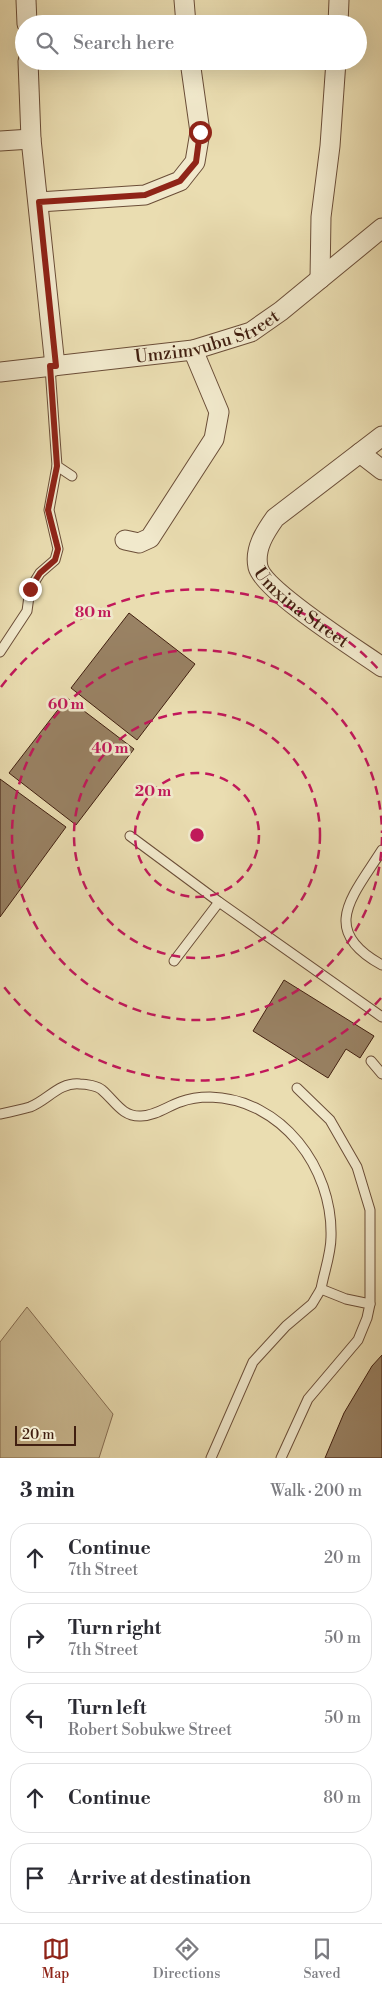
<!DOCTYPE html>
<meta charset="utf-8">
<style>
:root{--surface:#fff;--page:#f2f2f3;--text:#2b2b33;--muted:#7c7c81;--line:#e1e1e2;--accent:#8f2418}
body{margin:0;font-family:"Libre Bodoni",serif;background:var(--page);color:var(--text)}
.scale{position:absolute;left:15px;bottom:12px;width:61px;box-sizing:border-box;padding-left:5px;border:2px solid #411f10;border-top:0;font-size:14px;line-height:18px;white-space:nowrap;color:#411f10;-webkit-text-stroke:4px #f1e9cc;paint-order:stroke}
.stop{position:absolute;width:15px;height:15px;margin:-11px;border:4px solid #8f2418;border-radius:50%;background:#fff}
.stop.end{background:#8f2418;border-color:#fff;box-shadow:0 1px 5px #0008}
.list{margin:0;padding:0;list-style:none}
h2{display:flex;justify-content:space-between;align-items:center;height:65px;margin:0;padding:0 20px;font-size:21px}
h2 small{font-size:16px;font-weight:400;color:var(--muted)}
.list li{display:grid;grid-template-columns:32px 1fr auto;gap:15px;align-items:center;box-sizing:border-box;height:70px;margin:0 10px 10px;padding:0 10px;border:1px solid var(--line);border-radius:20px}
.list b{display:block;font-size:19px;white-space:nowrap}
.list p{margin:0;font-size:16px;white-space:nowrap;color:var(--muted)}
.list em{font-size:16px;font-style:normal;color:var(--muted)}
.icon{flex:none;width:28px;height:28px;fill:none;stroke:currentColor;stroke-width:2;stroke-linecap:round;stroke-linejoin:round}
.map{position:relative;flex:none;width:382px;height:1458px;overflow:hidden}
.search{position:absolute;background:var(--surface);box-shadow:0 5px 20px #0002;left:15px;right:15px;top:15px;height:55px;display:flex;align-items:center;gap:12px;box-sizing:border-box;padding:0 18px;border-radius:28px;color:var(--muted);font-size:19px}
.sheet{height:465px;background:var(--surface)}
nav{display:flex;justify-content:space-around;align-items:center;box-sizing:border-box;height:70px;border-top:1px solid var(--line);background:var(--surface);font-size:14px;color:var(--muted)}
nav a{display:grid;justify-items:center;gap:2px}
nav .on{color:var(--accent)}
.map>svg:first-child{display:block}
</style>
<div class="map">
<svg width="382" height="1458" viewBox="0 0 382 1458">
<rect width="100%" height="100%" fill="#eaddb1"/>
<filter id="stains"><feTurbulence type="fractalNoise" baseFrequency=".004" numOctaves="4"/><feColorMatrix values="0 0 0 0 .2 0 0 0 0 .09 0 0 0 0 .02 0 0 0 .5 -.17"/></filter>
<radialGradient id="worn" r=".72"><stop offset=".6" stop-color="#630" stop-opacity="0"/><stop offset="1" stop-color="#630" stop-opacity=".3"/></radialGradient>
<polygon fill="#cdbd96" stroke="#876e53" points="27,1307 113,1414 99,1458 0,1458 0,1342"/>
<g fill="#998264" stroke="#411f10">
<polygon points="129,613 195,664 137,740 71,688"/>
<polygon points="67,698 134,749 76,825 9,773"/>
<polygon points="0,779 66,827 0,917"/>
<polygon points="284,980 374,1036 360,1058 346,1049 328,1078 253,1031"/>
<polygon points="382,1355 382,1458 325,1458 344,1413 372,1366"/>
</g>
<g fill="none" stroke-linecap="round" stroke-linejoin="round">
<g stroke="#6b4e38" stroke-width="11">
<g id="service">
<polyline points="50,367 57,466 72,476"/>
<polyline points="0,652 27,611 30,589 40,573 55,560 58,549 49,510 57,466"/>
<polyline points="130,836 219,902 382,1017"/>
<path d="M382 850C353 896 318 930 382 965"/>
<polyline points="174,961 219,902"/>
<polyline points="371,1061 382,1074"/>
<polyline points="297,1088 330,1120 357,1167 370,1210 370,1304"/>
<path d="M0 1114C10 1112 20 1110 30 1107 48 1100 59 1082 80 1084 86 1084 98 1086 102 1090 115 1101 122 1117 141 1116 155 1116 168 1106 180 1102 188 1099 201 1097 210 1097 282 1099 333 1168 331 1237 331 1254 324 1272 321 1289"/>
<polyline points="211,1458 253,1362 286,1326 312,1304 321,1289 346,1299 370,1304 367,1318 358,1340 308,1399 281,1458"/>
</g>
</g>
<g stroke="#6b4e38" stroke-width="21">
<g id="minor">
<polyline points="26,0 27,24"/>
<polyline points="184,0 186,24"/>
<polyline points="338,24 339,0"/>
<polyline points="28,61 31,139 55,366"/>
<polyline points="0,141 31,139"/>
<polyline points="39,202 145,195 180,181 195,162 200,132 190,61"/>
<polyline points="320,279 321,217 330,146 336,61"/>
<path id="s1" d="M0 372 193 350 251 332 281 311 382 228"/>
<path id="s2" d="M382 436 275 518C265 532 254 549 258 567 264 591 358 650 382 667"/>
<polyline points="360,453 382,470"/>
<polyline points="125,540 139,543 150,538 214,439 219,412 193,350"/>
</g>
</g>
<use href="#service" stroke="#f1e9cc" stroke-width="9"/>
<use href="#minor" stroke="#f1e9cc" stroke-width="19"/>
</g>
<g fill="none" stroke-linecap="round" stroke-linejoin="round">
<polyline stroke="#8f2418" stroke-width="6" points="30,589 40,573 55,560 58,549 48,510 57,466 50,366 56,366 39,202 145,195 180,181 196,162 200,132"/>
</g>
<g fill="none" stroke="#c2185b" stroke-width="2.5" stroke-dasharray="9 6">
<circle cx="197" cy="835" r="62"/>
<circle cx="197" cy="835" r="123"/>
<path d="M382 837A185 185 0 1 1 382 833"/>
<path d="M381 998A246 246 0 0 1 1 983M1 687A246 246 0 0 1 381 672"/>
</g>
<g text-anchor="middle" dominant-baseline="central" stroke-width="5" stroke-linejoin="round" paint-order="stroke">
<g font-size="18" fill="#411f10" stroke="#f1e9cc">
<text stroke="none"><textPath href="#s1" startOffset="211">Umzimvubu Street</textPath></text>
<text stroke="none"><textPath href="#s2" startOffset="248">Umxina Street</textPath></text>
</g>
</g>
<circle cx="197" cy="835" r="8" fill="#c2185b" stroke="#f1e9cc" stroke-width="2.5"/>
<g font-size="15" text-anchor="middle" font-weight="bold" fill="#c2185b" stroke="#f1e9cc" stroke-width="5" stroke-linejoin="round" paint-order="stroke">
<text x="93" y="617">80 m</text>
<text x="66" y="709">60 m</text>
<text x="110" y="753">40 m</text>
<text x="153" y="796">20 m</text>
</g>
<rect width="100%" height="100%" filter="url(#stains)"/>
<rect width="100%" height="100%" fill="url(#worn)"/>
</svg>
<div class="scale">20 m</div>
<div class="stop" style="left:200px;top:132px"></div>
<div class="stop end" style="left:30px;top:589px"></div>
<div class="search"><svg class="icon" aria-label="search" viewBox="0 0 24 24"><circle cx="10" cy="10" r="6"/><path d="M15 15l6 6"/></svg>Search here</div>
</div>
<section class="sheet">
<h2>3 min<small>Walk · 200 m</small></h2>
<ul class="list">
<li><svg class="icon" aria-label="ahead" viewBox="0 0 24 24"><path d="M12 20V5M6 11l6-6 6 6"/></svg><div><b>Continue</b><p>7th Street</p></div><em>20 m</em></li>
<li><svg class="icon" aria-label="right" viewBox="0 0 24 24"><path d="M7 20v-9h11M14 6l5 5-5 5"/></svg><div><b>Turn right</b><p>7th Street</p></div><em>50 m</em></li>
<li><svg class="icon" aria-label="left" viewBox="0 0 24 24"><path d="M17 20v-9H6M10 6l-5 5 5 5"/></svg><div><b>Turn left</b><p>Robert Sobukwe Street</p></div><em>50 m</em></li>
<li><svg class="icon" aria-label="ahead" viewBox="0 0 24 24"><path d="M12 20V5M6 11l6-6 6 6"/></svg><div><b>Continue</b></div><em>80 m</em></li>
<li><svg class="icon" aria-label="arrive" viewBox="0 0 24 24"><path d="M6 21V4h12l-3 4 3 4H6"/></svg><div><b>Arrive at destination</b></div></li>
</ul>
</section>
<nav>
<a class="on"><svg class="icon" aria-label="map" viewBox="0 0 24 24"><path d="M3 6l6-2 6 2 6-2v14l-6 2-6-2-6 2zM9 4v14M15 6v14"/></svg>Map</a>
<a><svg class="icon" aria-label="directions" viewBox="0 0 24 24"><path d="M12 3l9 9-9 9-9-9zM9 14v-3h6M13 9l2 2-2 2"/></svg>Directions</a>
<a><svg class="icon" aria-label="saved" viewBox="0 0 24 24"><path d="M7 4h10v16l-5-4-5 4z"/></svg>Saved</a>
</nav>
